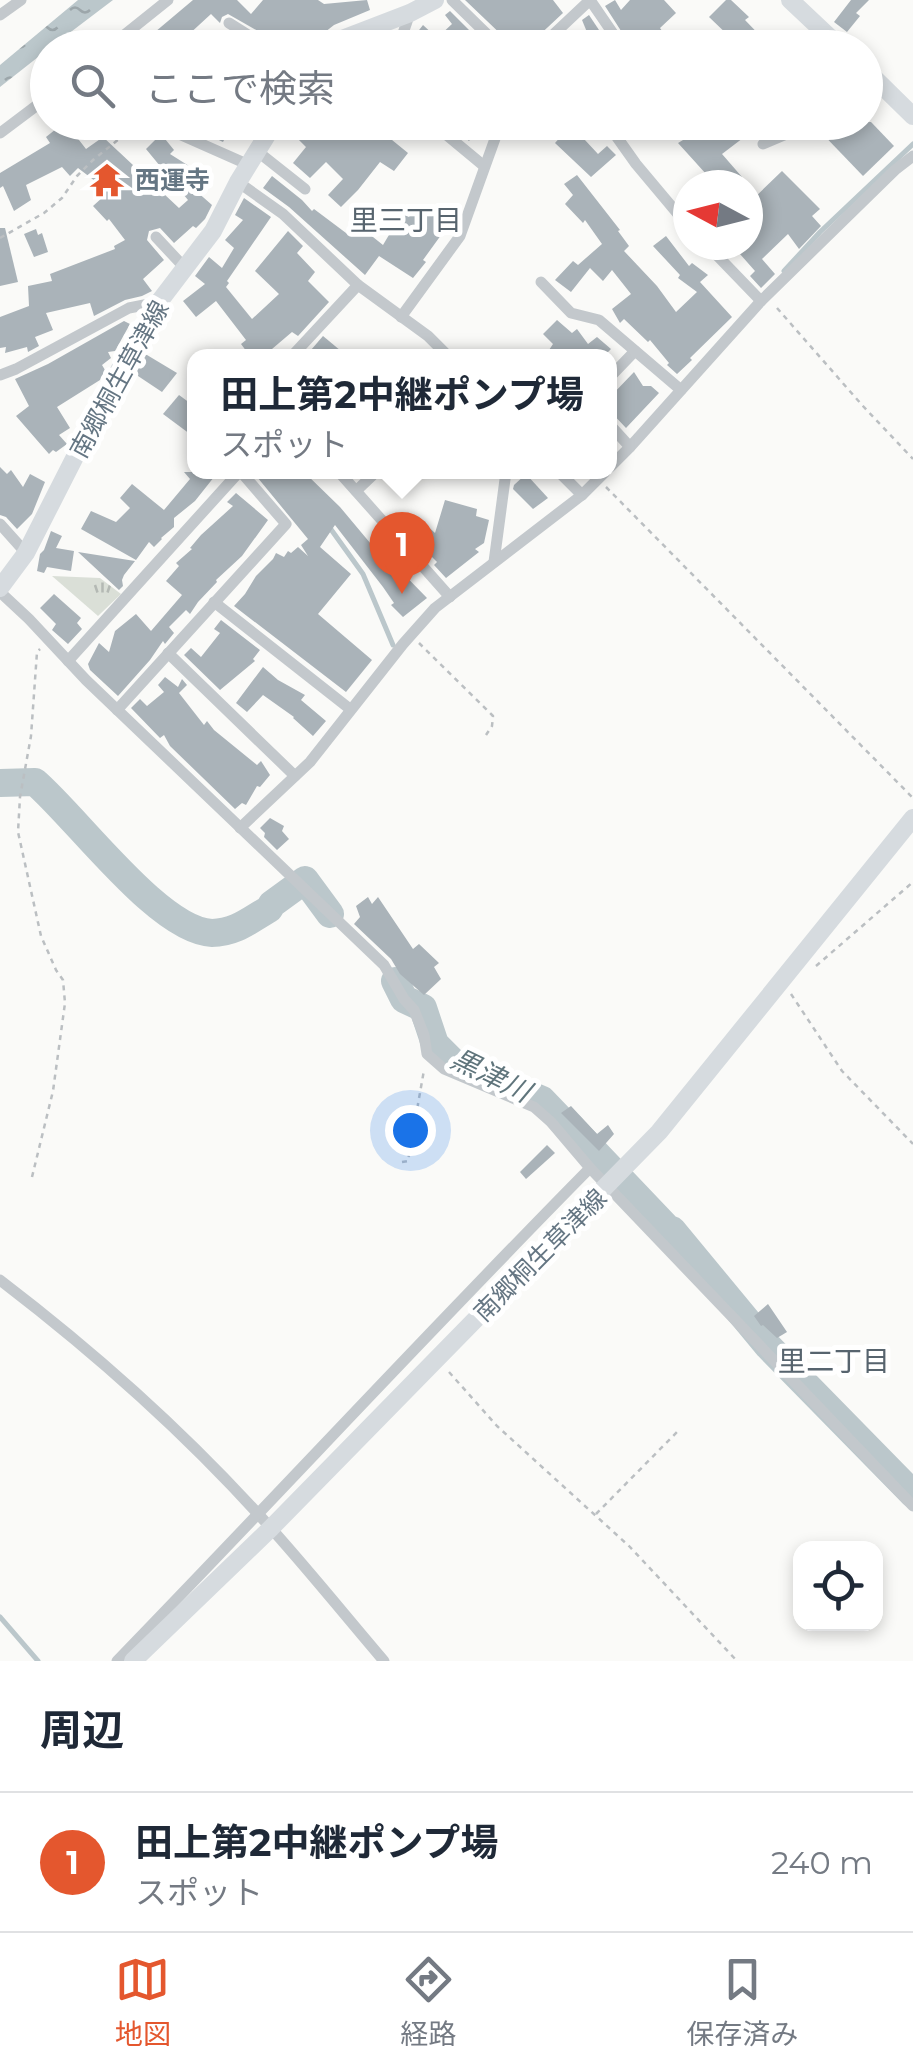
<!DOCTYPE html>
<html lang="ja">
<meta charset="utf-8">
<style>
:root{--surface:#fff;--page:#f6f6f7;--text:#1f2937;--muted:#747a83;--line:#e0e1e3;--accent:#e4572e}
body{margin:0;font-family:Montserrat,"Noto Sans JP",sans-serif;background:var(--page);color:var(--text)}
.controls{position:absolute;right:30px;bottom:30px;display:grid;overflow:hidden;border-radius:20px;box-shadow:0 5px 15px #0003}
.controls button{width:90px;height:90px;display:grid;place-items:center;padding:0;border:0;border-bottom:2px solid var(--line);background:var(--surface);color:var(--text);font:50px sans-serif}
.compass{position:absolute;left:673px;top:170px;width:90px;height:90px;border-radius:50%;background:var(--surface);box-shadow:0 5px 15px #0003;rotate:277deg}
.you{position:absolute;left:410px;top:1130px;width:35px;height:35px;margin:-25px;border:8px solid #fff;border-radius:50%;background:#1a73e8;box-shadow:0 0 0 15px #1a73e833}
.badge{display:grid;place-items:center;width:65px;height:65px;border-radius:50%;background:var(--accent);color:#fff;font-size:32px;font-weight:700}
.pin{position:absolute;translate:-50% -82px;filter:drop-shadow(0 2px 5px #0008)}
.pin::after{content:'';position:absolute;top:52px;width:35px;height:30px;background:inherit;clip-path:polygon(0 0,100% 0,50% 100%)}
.popup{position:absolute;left:187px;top:349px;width:430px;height:130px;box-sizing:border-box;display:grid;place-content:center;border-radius:20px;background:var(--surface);filter:drop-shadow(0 2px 8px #0005);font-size:32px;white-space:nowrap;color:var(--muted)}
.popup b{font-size:38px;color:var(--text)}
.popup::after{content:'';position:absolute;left:50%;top:100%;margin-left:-20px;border:20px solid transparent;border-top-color:var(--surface)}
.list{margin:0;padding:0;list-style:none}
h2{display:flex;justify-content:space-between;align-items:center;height:130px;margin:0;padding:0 40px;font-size:42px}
h2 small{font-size:32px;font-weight:400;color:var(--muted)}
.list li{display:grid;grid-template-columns:65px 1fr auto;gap:30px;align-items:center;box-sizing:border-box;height:140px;padding:0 40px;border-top:2px solid var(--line)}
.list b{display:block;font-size:38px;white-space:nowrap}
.list p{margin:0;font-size:32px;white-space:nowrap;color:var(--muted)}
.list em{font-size:32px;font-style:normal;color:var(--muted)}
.icon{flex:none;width:55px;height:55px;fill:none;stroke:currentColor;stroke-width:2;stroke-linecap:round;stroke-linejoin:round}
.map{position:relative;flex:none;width:913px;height:1661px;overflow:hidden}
.search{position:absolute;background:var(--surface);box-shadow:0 5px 15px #0003;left:30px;right:30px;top:30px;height:110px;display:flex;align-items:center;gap:25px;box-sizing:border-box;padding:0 35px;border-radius:55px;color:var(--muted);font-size:38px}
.sheet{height:270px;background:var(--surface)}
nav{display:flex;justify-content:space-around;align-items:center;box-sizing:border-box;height:140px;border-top:2px solid var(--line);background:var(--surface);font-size:28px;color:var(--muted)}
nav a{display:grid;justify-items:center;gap:5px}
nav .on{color:var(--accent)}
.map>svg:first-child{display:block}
</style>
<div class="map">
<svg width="913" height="1661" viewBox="0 0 913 1661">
<defs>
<pattern id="park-tufts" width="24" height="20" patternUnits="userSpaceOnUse" patternTransform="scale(2.5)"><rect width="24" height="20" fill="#dadfd7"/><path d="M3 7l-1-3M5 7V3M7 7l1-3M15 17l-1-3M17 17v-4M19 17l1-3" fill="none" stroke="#b4b9b4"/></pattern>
<pattern id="water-ripples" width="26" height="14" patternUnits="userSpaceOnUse" patternTransform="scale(2.5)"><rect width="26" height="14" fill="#bbc7cb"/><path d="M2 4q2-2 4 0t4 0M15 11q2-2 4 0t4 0" fill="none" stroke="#9ca6aa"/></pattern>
</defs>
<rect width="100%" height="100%" fill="#fafaf8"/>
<polygon fill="url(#park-tufts)" points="52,576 100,578 121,594 98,616"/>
<polygon fill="url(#water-ripples)" points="78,0 113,0 51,47 48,48 47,50 0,87 0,65"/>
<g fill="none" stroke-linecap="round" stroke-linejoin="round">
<g stroke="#bbc7cb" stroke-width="5">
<polyline points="784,271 820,232 913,144"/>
<polyline points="330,528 363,574 393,645"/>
<polyline points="0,1617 38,1661"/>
</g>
<g stroke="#bbc7cb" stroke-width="28">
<path d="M0 783 35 782C77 818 159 931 212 933 235 933 250 920 269 909L272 904 305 880 330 914"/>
<polyline points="395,981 404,999 423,1008 435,1044 453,1062 542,1100 568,1127 570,1126 670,1231 672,1230 768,1346 913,1494"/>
</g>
</g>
<g fill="#aab3b9">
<polygon points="193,0 237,0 251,14 263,0 318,0 324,4 367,0 370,10 334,25 320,36 312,48 301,48 276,32 272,39 228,14 222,17 220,23 211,14 174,48 165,48 161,43 155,48 136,48"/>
<polygon points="465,0 553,0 563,13 533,41 530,48 510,48 508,41"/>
<polygon points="615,0 621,10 630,0 664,0 676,13 660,28 667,38 657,48 632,48 605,6"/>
<polygon points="726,0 731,0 749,17 745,20 772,48 724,48 733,40 709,17"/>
<polygon points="851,0 869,0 856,13 860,16 847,32 834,22"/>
<polygon points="450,11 487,48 415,48 409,43 423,25 437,38 452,24 445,15"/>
<polygon points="589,15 611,48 598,48 589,37 582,20"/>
<polygon points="51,122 65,122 86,149 103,137 179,208 188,200 146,149 161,134 174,150 170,154 189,166 179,176 212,205 205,219 196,228 193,226 174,243 160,228 149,231 147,240 164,260 143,279 152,291 142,296 125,300 94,316 90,303 46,313 53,330 35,337 39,346 28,352 27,347 5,353 6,347 0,348 0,317 29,306 28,286 52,281 50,274 115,249 114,246 125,240 109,219 107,221 93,206 103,197 92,186 95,181 78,168 70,176 62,167 26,185 31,200 14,211 3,186 0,188 0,173 50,143 46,137 56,129"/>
<polygon points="213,122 224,122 231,126 223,142 206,134"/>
<polygon points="308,122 341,122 375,139 381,131 408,153 394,171 380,162 358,190 341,207 328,195 343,179 326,162 310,178 293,163 306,147 297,138"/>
<polygon points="459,122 484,122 469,141 453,128"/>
<polygon points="696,122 764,122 722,154 742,177 733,185 716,185 678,143 688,137 685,131"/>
<polygon points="814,122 871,122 894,146 863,176 814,125"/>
<polygon points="571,125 598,154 607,146 616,155 591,177 555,143"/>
<polygon points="782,171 820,209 812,216 821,226 799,249 788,234 762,259 775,274 761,288 750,276 755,271 732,245 748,245 748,215 757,205 752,200"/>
<polygon points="577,175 620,230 618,231 629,246 624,251 657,286 676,312 697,292 678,278 680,275 653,246 666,236 689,266 692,263 708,275 700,282 732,317 690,358 692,360 677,374 667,365 669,363 650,340 648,342 624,319 620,323 612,309 631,294 612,270 603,281 590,268 571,292 555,280 573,261 578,265 602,244 585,220 583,223 565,204 573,195 564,184"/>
<polygon points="272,176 302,200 312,211 314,209 350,236 357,227 366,235 368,233 383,245 402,213 409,217 415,206 442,221 438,228 444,231 423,260 426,262 413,278 379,256 365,275 289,207 263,188"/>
<polygon points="244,198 271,217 227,281 229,283 226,287 252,319 279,294 255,271 288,231 303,246 297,253 315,272 308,281 329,302 298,336 292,332 272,349 279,356 250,356 241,344 246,340 216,301 196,317 183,301 205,284 195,276 209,257 222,268 234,248 225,240 243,220 235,215"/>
<polygon points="0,228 5,228 18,282 0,286"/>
<polygon points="36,229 38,235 42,233 48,252 34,257 24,234"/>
<polygon points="557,320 572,333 577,329 588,344 597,337 611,349 604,356 545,356 553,344 543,334"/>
<polygon points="124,321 130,324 115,351 108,352 111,358 102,365 105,370 100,380 57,407 70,428 59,435 67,444 56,452 53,450 49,454 16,416 29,406 15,379 48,364"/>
<polygon points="323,336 347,356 319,356 311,350"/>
<polygon points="143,355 147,355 177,373 162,392 132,372"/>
<polygon points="634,372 643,386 651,386 659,393 626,428 610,411 610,397"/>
<polygon points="179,395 194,406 194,437 163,414"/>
<polygon points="0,467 7,474 11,470 23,487 30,474 45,482 32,514 17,529 6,517 0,515"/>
<polygon points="184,472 218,472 195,501 174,518 174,527 161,538 162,539 154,547 149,542 136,560 81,529 91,511 116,522 130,508 120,498 132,484 164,510 190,479"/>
<polygon points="253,472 304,472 340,507 376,550 379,547 385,555 427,598 403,617 391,605 394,603 383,587 335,525 320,547 351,574 318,614 372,660 346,692 234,606 245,594 256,576 273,559 276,553 284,557 288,551 291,553 298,547 308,556 301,545 308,539"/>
<polygon points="526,474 548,498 533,509 513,489 514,485"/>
<polygon points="236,493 268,520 242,556 216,580 217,582 198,602 190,614 186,610 169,627 174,633 165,644 163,641 150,660 118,696 90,670 88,664 99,643 109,652 115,631 136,614 151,631 182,595 166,581 179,566 176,563 192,549 190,548 201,535 233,506 227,502"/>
<polygon points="445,500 477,509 476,516 489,520 484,543 475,549 479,552 446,578 434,565 437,562 410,535 424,523 435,533"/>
<polygon points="51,531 62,536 56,548 74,551 71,571 47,567 44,573 37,571 40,554 44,550"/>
<polygon points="78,552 135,561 124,575 122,580 123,586 119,590"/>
<polygon points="54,594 81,618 77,623 82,629 68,644 52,630 56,624 40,608"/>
<polygon points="221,620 260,650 253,659 255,661 220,690 184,655 191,648 201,657 220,633 214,629"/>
<polygon points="263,667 278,680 305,695 301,700 326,721 313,736 293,718 294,717 263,695 247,712 236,703"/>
<polygon points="165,677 178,687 182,679 187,685 179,693 204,725 207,721 214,730 257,765 261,761 270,775 260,787 257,786 246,805 242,803 235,809 170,746 164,735 160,738 131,708 140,699 147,706 164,692 158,685"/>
<polygon points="270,818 284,826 282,831 289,839 277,850 264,837 265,833 260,828"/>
<polygon points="368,897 372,904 378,897 413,949 419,944 439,963 434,967 441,979 424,995 400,974 391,959 354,924 360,917 356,906"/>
<polygon points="571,1106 597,1134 608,1125 614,1134 599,1151 561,1113"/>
<polygon points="547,1145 555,1153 526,1179 520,1172"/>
<polygon points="768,1304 787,1332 777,1338 763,1325 761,1326 754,1316"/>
</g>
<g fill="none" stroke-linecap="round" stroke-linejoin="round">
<g stroke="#bbbfc2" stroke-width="2.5" stroke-dasharray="5 5" stroke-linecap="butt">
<polyline points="0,238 44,213 62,198 77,176 93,160 140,122"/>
<polyline points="777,308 862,405 913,459"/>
<polyline points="606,487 913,798"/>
<polyline points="419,643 493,716 492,726 486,735"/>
<polyline points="816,966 913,882"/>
<polyline points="791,994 842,1071 913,1144"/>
<polyline points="402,1162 408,1161 424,1070"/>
<polyline points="32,1177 53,1091 65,1003 63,980 56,970 41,936 18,832 20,797 31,736 37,652 40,649"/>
<polyline points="449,1372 497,1426 629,1546 737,1661"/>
<polyline points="596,1514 679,1430"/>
</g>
<g stroke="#c3c8cc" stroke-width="11">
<polyline points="452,0 501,48"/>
<polyline points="590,0 623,48"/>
<polyline points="0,15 21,0"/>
<polyline points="229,23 269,48"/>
<polyline points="108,48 168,0"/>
<polyline points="395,48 401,39 410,13"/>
<polyline points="539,48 590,0"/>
<polyline points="161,122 179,134 249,165"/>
<polyline points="431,122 484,166"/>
<polyline points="595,122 614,133 636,164 688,226"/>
<polyline points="0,133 48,97"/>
<polyline points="763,144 796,130 805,122"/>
<polyline points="257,151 305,189"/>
<polyline points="238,182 283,214 358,285 428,336 448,356"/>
<polyline points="156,237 184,267"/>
<polyline points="707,245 761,301"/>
<polyline points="541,282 571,313 599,320 681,390"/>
<polyline points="401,317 460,236 501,122"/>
<polyline points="292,356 358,285"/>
<polyline points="0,375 16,369 129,308 159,302"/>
<polyline points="610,377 635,351"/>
<polyline points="610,425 630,447"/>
<polyline points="610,467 630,447 761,301 895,170 913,156"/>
<polyline points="339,472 450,597"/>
<polyline points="559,472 582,495"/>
<polyline points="356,491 376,472"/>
<polyline points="0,524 26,553"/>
<polyline points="494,562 506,472"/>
<polyline points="0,592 29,619 86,680 384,965 404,999 414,1010 424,1035 427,1054 444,1069 534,1107 551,1122 590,1168 913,1506"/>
<polyline points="214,602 350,709"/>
<polyline points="168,653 295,776"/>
<polyline points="68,661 239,472"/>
<polyline points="117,710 286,524 241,472"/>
<polyline points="240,828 310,762 403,644 435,608 582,495 605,472"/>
<path d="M0 1280C93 1351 181 1429 260 1516 303 1563 343 1613 384 1661"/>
<path d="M117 1661C276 1497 430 1330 590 1168"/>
</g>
<g stroke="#d6dbdf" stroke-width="18">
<polyline points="790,0 841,48"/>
<polyline points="328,48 332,43 410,13 435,0"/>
<polyline points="866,70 913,116"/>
<polyline points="0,588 26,553 134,341 159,302 213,231 238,182 275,122"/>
<polyline points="133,1661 271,1528 659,1132 913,818"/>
</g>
</g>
<defs>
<g id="temple-bare" transform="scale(2.7)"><path d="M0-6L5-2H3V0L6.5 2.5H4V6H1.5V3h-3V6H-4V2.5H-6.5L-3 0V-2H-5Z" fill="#e4572e" stroke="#fff" stroke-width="2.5" paint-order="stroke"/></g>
</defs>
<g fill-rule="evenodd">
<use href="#temple-bare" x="107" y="180"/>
</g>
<g text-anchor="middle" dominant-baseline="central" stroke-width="10" stroke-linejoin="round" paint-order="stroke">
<g font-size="25" font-weight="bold" fill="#657683" stroke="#fff" text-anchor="start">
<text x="135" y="180">西運寺</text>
</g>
<g font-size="25" fill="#657683" stroke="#fff">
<text transform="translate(119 379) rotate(-61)">南郷桐生草津線</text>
<text transform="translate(540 1255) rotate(-45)">南郷桐生草津線</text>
</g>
<g font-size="28" fill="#57646e" stroke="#fff">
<text x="406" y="220">里三丁目</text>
<text x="834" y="1361">里二丁目</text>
</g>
<g font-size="28" font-style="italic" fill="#60757c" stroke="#fff">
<text transform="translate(491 1075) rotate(26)">黒津川</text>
</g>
</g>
</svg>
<div class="controls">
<button><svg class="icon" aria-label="locate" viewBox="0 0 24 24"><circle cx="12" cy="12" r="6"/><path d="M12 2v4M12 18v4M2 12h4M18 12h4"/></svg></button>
</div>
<svg class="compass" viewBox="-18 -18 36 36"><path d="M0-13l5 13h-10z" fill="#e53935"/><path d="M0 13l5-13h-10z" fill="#747a83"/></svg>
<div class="you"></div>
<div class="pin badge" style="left:402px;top:594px">1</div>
<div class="popup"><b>田上第2中継ポンプ場</b>スポット</div>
<div class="search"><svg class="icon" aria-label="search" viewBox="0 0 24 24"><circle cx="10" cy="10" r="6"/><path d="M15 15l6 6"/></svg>ここで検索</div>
</div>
<section class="sheet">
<h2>周辺<small></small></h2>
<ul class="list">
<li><span class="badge">1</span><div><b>田上第2中継ポンプ場</b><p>スポット</p></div><em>240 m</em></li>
</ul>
</section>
<nav>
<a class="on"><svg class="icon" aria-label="map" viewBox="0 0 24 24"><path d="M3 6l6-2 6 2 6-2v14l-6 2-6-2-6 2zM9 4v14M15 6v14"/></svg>地図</a>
<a><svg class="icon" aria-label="directions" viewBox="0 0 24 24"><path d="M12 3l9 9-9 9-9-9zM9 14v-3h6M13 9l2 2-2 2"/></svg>経路</a>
<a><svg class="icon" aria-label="saved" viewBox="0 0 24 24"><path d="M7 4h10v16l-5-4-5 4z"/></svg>保存済み</a>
</nav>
